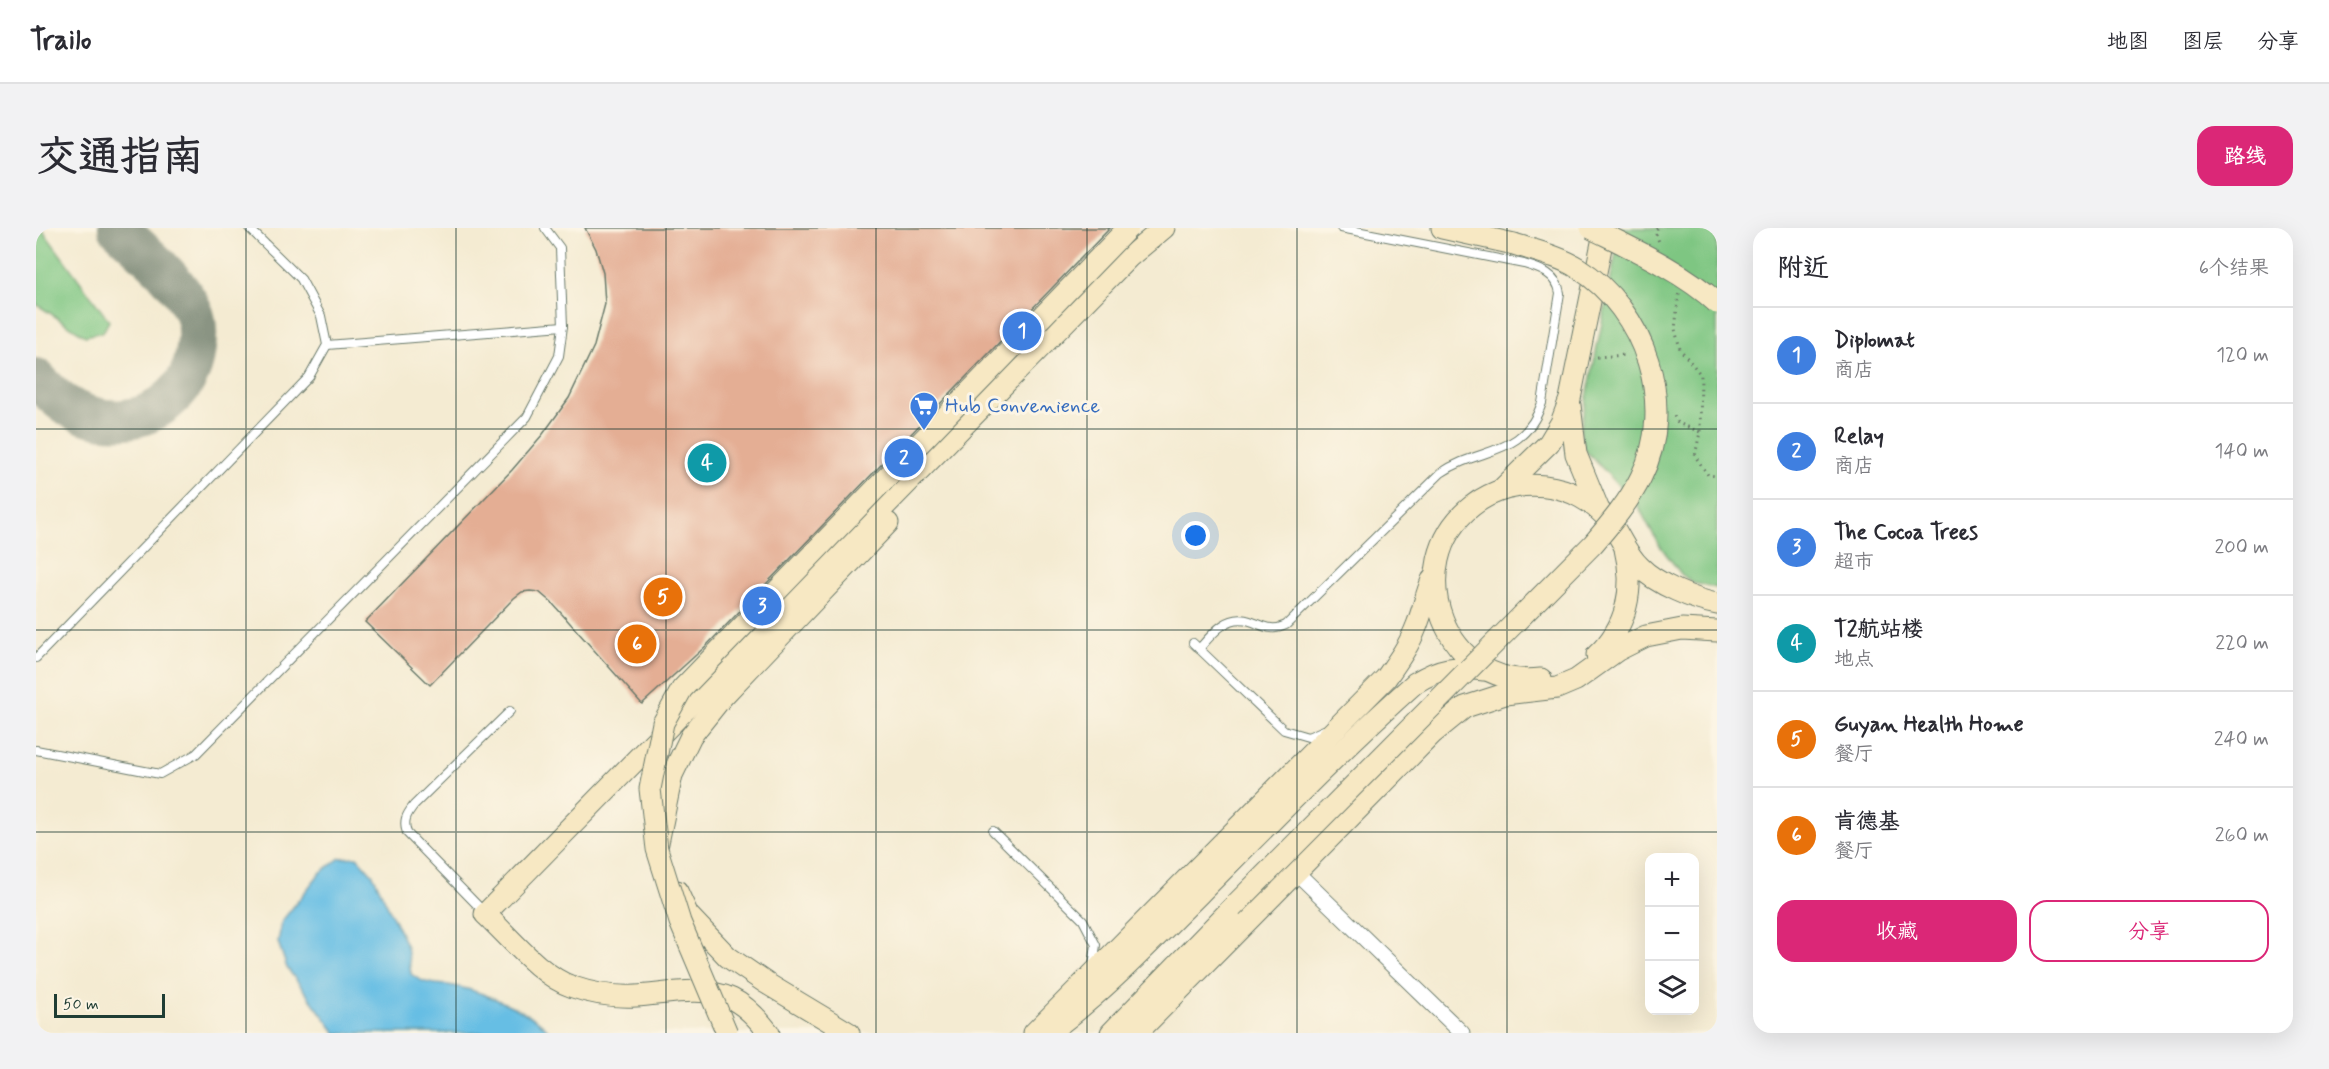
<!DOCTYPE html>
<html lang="zh">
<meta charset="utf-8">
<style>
:root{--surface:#fff;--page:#f2f2f3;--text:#2b2b33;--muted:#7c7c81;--line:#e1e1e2;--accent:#db2777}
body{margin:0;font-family:Mynerve,"LXGW WenKai TC",sans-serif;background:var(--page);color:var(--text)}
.controls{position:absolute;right:18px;bottom:18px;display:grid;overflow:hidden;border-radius:12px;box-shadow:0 6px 24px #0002}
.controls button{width:54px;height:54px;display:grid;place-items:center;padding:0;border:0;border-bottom:2px solid var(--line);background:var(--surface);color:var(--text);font:30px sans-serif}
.scale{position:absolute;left:18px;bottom:15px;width:111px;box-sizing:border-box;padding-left:6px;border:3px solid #1f3d34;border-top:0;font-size:16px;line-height:21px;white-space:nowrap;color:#1f3d34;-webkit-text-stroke:4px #fcf5e5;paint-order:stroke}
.you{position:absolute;left:1160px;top:308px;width:21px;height:21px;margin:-15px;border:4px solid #fff;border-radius:50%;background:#1a73e8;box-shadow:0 0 0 9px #1a73e833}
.badge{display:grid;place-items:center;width:39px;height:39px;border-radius:50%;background:var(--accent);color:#fff;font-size:20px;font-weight:700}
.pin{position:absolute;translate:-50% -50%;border:3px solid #fff;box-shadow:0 2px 6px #0006}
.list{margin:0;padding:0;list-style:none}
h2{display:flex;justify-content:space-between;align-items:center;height:78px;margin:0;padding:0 24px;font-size:26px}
h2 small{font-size:20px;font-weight:400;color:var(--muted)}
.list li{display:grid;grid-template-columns:39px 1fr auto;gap:18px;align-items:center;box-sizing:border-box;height:96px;padding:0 24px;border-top:2px solid var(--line)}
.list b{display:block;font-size:22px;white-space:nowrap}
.list p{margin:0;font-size:20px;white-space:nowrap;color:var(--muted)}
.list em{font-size:20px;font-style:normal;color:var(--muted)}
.actions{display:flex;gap:12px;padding:18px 24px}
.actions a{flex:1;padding:14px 0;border:2px solid var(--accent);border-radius:18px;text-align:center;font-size:21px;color:var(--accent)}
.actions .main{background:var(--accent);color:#fff}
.icon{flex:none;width:33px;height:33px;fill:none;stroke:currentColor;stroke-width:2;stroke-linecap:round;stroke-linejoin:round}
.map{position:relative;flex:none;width:1681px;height:805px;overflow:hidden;border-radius:18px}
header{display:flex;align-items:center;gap:36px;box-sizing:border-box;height:84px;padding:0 30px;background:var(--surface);border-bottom:2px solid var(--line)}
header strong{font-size:28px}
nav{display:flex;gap:33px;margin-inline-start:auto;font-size:21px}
.intro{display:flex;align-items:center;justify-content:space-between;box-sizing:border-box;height:144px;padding:0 36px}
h1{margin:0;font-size:42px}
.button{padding:15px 27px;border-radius:18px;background:var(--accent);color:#fff;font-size:21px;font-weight:700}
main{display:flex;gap:36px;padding:0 36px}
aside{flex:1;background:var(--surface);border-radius:18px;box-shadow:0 6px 24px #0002}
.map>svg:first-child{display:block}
</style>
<header>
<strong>Trailo</strong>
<nav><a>地图</a><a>图层</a><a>分享</a></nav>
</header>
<div class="intro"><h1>交通指南</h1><a class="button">路线</a></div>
<main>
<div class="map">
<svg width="1681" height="805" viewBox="0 0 1681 805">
<rect width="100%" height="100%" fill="#fcf5e5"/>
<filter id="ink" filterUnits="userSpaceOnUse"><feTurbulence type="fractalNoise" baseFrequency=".0167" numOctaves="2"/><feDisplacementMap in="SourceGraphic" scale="12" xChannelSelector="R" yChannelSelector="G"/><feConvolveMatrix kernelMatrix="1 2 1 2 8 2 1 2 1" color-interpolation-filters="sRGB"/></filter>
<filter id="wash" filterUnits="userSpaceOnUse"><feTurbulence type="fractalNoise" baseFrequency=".008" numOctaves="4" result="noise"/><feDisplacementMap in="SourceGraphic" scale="24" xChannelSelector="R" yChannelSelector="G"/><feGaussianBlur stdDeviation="1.35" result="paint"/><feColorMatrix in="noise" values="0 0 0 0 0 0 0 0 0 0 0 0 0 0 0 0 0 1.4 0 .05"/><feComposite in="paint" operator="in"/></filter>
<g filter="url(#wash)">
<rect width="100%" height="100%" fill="#f4ebd2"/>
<g fill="#7ec682" stroke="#4e825b" stroke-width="1.5">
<polygon points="0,0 5,0 73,93 67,104 49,108 0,76"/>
<polygon points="1585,0 1681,0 1681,360 1657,355 1645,346 1622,315 1602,278 1548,221 1544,204"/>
</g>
<path fill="#66bee4" stroke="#427e8c" stroke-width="1.5" d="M321 629 337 647 371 719 375 746C394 760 403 754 423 759 446 764 502 786 514 805H300L251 740 242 714 246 693 284 645 304 630Z"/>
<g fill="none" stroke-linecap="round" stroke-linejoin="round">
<path stroke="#8a9483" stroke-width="40" d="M0 150C9 159 17 168 27 175 61 198 107 198 136 169 148 158 157 142 159 126 162 111 163 95 156 81 140 49 107 24 82 0"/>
</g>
<g id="blocks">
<polygon fill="#e4ae94" points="549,0 1074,0 671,417 606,476 517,376 503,364 494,363 486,364 478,370 394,457 329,394 476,242 507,206 533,170 558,118 569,76 567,45 560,21"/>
</g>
</g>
<g filter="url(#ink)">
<use href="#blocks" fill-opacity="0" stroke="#6a7a6b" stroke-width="1.5"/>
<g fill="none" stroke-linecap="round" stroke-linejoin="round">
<g stroke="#6a7a6b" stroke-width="10">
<g id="lane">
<polyline points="291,117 527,98"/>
<polyline points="1157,415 1248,502 1272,509 1288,502"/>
<path d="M1163 421C1176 406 1192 385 1214 393 1229 398 1235 404 1250 397L1405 245C1444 218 1487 230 1506 175L1524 65C1521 46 1505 41 1488 36L1305 0"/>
<polyline points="0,430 273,149 291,117 285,88 265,51 213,0"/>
<polyline points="0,522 124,546 160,526 491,189 523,128 527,98 524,20 509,0"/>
<polyline points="957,603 1047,692 1060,717 1057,738"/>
<path d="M449 685 371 605C367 593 370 587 378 577L474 483"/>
</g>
</g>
<g stroke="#6a7a6b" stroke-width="17">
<polyline id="street" points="1260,644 1426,805"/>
</g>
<g stroke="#6a7a6b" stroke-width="23">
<g id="secondary">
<polyline points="1406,0 1478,16"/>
<polyline points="1534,177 1540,226 1563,282"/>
<polyline points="1465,262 1513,215 1525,195 1534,171 1569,0"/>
<path d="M1561 427C1591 399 1599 361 1589 321"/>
<path d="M1505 451C1409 463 1362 337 1436 278 1478 245 1541 252 1574 294 1585 309 1590 326 1604 339 1620 356 1659 372 1681 376"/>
<polyline points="622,615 636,547 655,508 687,468 852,295"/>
<polyline points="641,663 652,687 692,729 730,755 813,805"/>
<path d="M1016 802C1070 762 1116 713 1163 666 1234 595 1304 522 1379 455 1405 439 1417 438 1448 442"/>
<path d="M733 805C723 792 711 778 696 771 665 757 632 766 600 768 579 769 557 766 537 759 504 748 474 709 449 686L1093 29 1128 0"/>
<path d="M998 805 1350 450C1362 433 1374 416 1381 397 1387 382 1390 366 1396 352"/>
<polyline points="1075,805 1196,680"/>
<polyline points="1101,805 1397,505 1429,479 1469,466 1521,460 1540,452 1582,422 1610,408 1646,401 1681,403"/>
</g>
</g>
<g stroke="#6a7a6b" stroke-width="3" stroke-dasharray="1.5 4.5" stroke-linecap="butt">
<polyline points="1621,0 1620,6 1623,14"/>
<polyline points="1643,66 1639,101 1644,121 1665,147 1664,204 1659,228 1672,247 1681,248"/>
<polyline points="1561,129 1590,127"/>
<polyline points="1638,188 1642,195 1664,204"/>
</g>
<use href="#lane" stroke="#fff" stroke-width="8"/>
<use href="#street" stroke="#fff" stroke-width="15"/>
<use href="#secondary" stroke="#f7e8c3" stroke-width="21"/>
<g stroke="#6a7a6b" stroke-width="23" stroke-linecap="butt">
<g id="secondary-bridge">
<path d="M1555 0C1595 20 1648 44 1681 75"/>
<path d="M1196 680 1557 316C1575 295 1593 274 1605 249 1641 178 1609 82 1542 40 1523 28 1499 23 1478 16"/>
<polyline points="691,805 644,694 621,621 614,561 627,495 646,461 1092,0"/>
</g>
</g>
<use href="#secondary-bridge" stroke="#f7e8c3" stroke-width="21"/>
</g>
</g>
<path fill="none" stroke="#1f3d34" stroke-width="1.5" stroke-opacity="0.55" d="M210 0V805M420 0V805M630 0V805M840 0V805M1051 0V805M1261 0V805M1471 0V805M0 201H1681M0 402H1681M0 604H1681"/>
<defs>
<g id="supermarket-pin" transform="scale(1.5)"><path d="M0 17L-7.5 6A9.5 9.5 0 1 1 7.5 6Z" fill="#3f7fe0" stroke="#fcf5e5"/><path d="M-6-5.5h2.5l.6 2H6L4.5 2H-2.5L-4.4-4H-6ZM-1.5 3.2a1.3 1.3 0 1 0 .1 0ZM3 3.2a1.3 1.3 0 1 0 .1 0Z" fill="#fff"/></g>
</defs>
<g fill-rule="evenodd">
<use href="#supermarket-pin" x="888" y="178"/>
</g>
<g text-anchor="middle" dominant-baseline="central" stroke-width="6" stroke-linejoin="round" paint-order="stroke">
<g font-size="21" fill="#366cbe" stroke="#fcf5e5" text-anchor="start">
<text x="909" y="178">Hub Convenience</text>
</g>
</g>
</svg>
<div class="controls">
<button>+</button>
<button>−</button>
<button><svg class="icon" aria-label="layers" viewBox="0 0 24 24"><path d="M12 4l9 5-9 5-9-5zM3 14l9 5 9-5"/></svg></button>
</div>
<div class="scale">50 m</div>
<div class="you"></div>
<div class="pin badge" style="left:986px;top:103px;background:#3f7fe0">1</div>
<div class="pin badge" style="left:868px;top:230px;background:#3f7fe0">2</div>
<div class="pin badge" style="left:726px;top:378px;background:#3f7fe0">3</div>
<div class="pin badge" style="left:671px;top:235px;background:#0f9aa8">4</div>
<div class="pin badge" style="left:627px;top:369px;background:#e8710a">5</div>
<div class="pin badge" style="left:601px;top:416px;background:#e8710a">6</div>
</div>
<aside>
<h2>附近<small>6个结果</small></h2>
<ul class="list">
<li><span class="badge" style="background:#3f7fe0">1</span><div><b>Diplomat</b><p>商店</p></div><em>120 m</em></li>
<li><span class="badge" style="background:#3f7fe0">2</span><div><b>Relay</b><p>商店</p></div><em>140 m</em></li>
<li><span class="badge" style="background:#3f7fe0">3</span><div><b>The Cocoa Trees</b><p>超市</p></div><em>200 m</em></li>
<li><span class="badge" style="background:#0f9aa8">4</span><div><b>T2航站楼</b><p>地点</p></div><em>220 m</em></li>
<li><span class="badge" style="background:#e8710a">5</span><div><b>Guyan Health Home</b><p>餐厅</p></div><em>240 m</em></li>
<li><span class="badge" style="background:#e8710a">6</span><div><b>肯德基</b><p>餐厅</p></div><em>260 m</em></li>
</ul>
<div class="actions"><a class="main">收藏</a><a>分享</a></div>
</aside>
</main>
